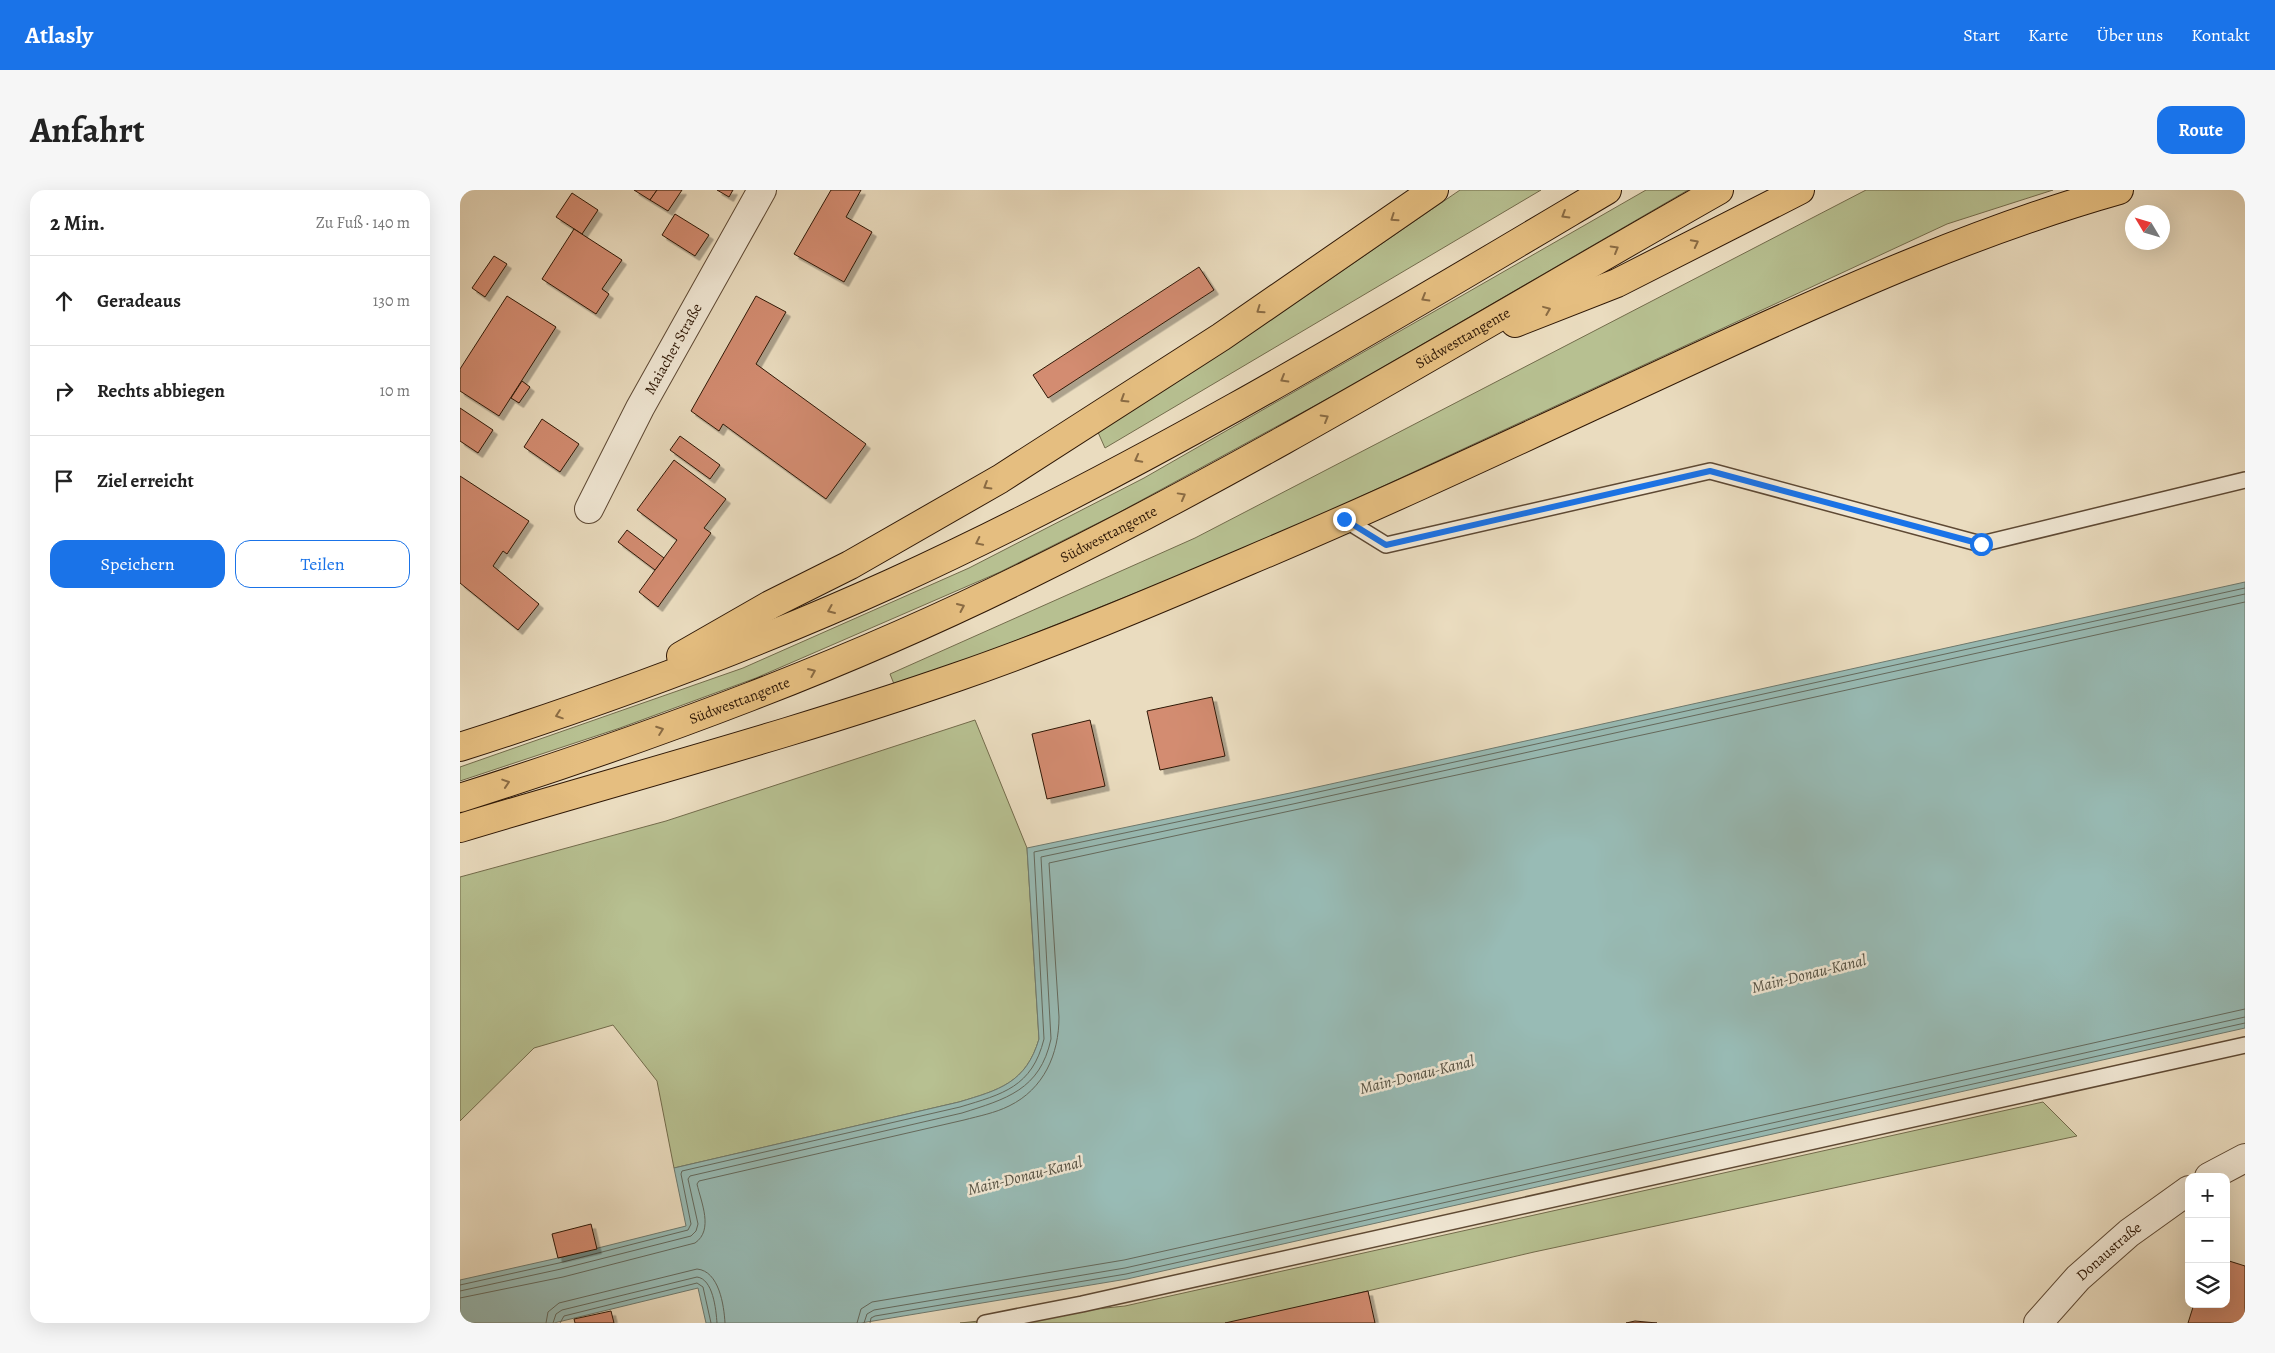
<!DOCTYPE html>
<html lang="de">
<meta charset="utf-8">
<style>
:root{--surface:#fff;--page:#f6f6f6;--text:#222;--muted:#767676;--line:#e0e0e0;--accent:#1a73e8}
body{margin:0;font-family:Alegreya,serif;background:var(--page);color:var(--text)}
.controls{position:absolute;right:15px;bottom:15px;display:grid;overflow:hidden;border-radius:10px;box-shadow:0 5px 20px #0002}
.controls button{width:45px;height:45px;display:grid;place-items:center;padding:0;border:0;border-bottom:1px solid var(--line);background:var(--surface);color:var(--text);font:25px sans-serif}
.compass{position:absolute;left:1665px;top:15px;width:45px;height:45px;border-radius:50%;background:var(--surface);box-shadow:0 5px 20px #0002;rotate:308deg}
.stop{position:absolute;width:15px;height:15px;margin:-11px;border:4px solid #1a73e8;border-radius:50%;background:#fff}
.stop.end{background:#1a73e8;border-color:#fff;box-shadow:0 1px 5px #0008}
.list{margin:0;padding:0;list-style:none}
h2{display:flex;justify-content:space-between;align-items:center;height:65px;margin:0;padding:0 20px;font-size:21px}
h2 small{font-size:16px;font-weight:400;color:var(--muted)}
.list li{display:grid;grid-template-columns:32px 1fr auto;gap:15px;align-items:center;box-sizing:border-box;height:90px;padding:0 20px;border-top:1px solid var(--line)}
.list b{display:block;font-size:19px;white-space:nowrap}
.list em{font-size:16px;font-style:normal;color:var(--muted)}
.actions{display:flex;gap:10px;padding:15px 20px}
.actions a{flex:1;padding:11px 0;border:1px solid var(--accent);border-radius:15px;text-align:center;font-size:18px;color:var(--accent)}
.actions .main{background:var(--accent);color:#fff}
.icon{flex:none;width:28px;height:28px;fill:none;stroke:currentColor;stroke-width:2;stroke-linecap:round;stroke-linejoin:round}
.map{position:relative;flex:none;width:1785px;height:1133px;overflow:hidden;border-radius:15px}
header{display:flex;align-items:center;gap:30px;box-sizing:border-box;height:70px;padding:0 25px;background:var(--accent);color:#fff}
header strong{font-size:24px}
nav{display:flex;gap:28px;margin-inline-start:auto;font-size:18px}
.intro{display:flex;align-items:center;justify-content:space-between;box-sizing:border-box;height:120px;padding:0 30px}
h1{margin:0;font-size:35px}
.button{padding:12px 22px;border-radius:15px;background:var(--accent);color:#fff;font-size:18px;font-weight:700}
main{display:flex;gap:30px;padding:0 30px}
aside{flex:1;background:var(--surface);border-radius:15px;box-shadow:0 5px 20px #0002}
.map>svg:first-child{display:block}
</style>
<header>
<strong>Atlasly</strong>
<nav><a>Start</a><a>Karte</a><a>Über uns</a><a>Kontakt</a></nav>
</header>
<div class="intro"><h1>Anfahrt</h1><a class="button">Route</a></div>
<main>
<aside>
<h2>2 Min.<small>Zu Fuß · 140 m</small></h2>
<ul class="list">
<li><svg class="icon" aria-label="ahead" viewBox="0 0 24 24"><path d="M12 20V5M6 11l6-6 6 6"/></svg><div><b>Geradeaus</b></div><em>130 m</em></li>
<li><svg class="icon" aria-label="right" viewBox="0 0 24 24"><path d="M7 20v-9h11M14 6l5 5-5 5"/></svg><div><b>Rechts abbiegen</b></div><em>10 m</em></li>
<li><svg class="icon" aria-label="arrive" viewBox="0 0 24 24"><path d="M6 21V4h12l-3 4 3 4H6"/></svg><div><b>Ziel erreicht</b></div></li>
</ul>
<div class="actions"><a class="main">Speichern</a><a>Teilen</a></div>
</aside>
<div class="map">
<svg width="1785" height="1133" viewBox="0 0 1785 1133">
<defs>
<filter id="shadow"><feDropShadow dx="4.5" dy="4.5" stdDeviation="0" flood-color="#0004"/></filter>
</defs>
<rect width="100%" height="100%" fill="#eadcbf"/>
<filter id="stains"><feTurbulence type="fractalNoise" baseFrequency=".004" numOctaves="4"/><feColorMatrix values="0 0 0 0 .2 0 0 0 0 .09 0 0 0 0 .02 0 0 0 .5 -.17"/></filter>
<radialGradient id="worn" r=".72"><stop offset=".6" stop-color="#630" stop-opacity="0"/><stop offset="1" stop-color="#630" stop-opacity=".3"/></radialGradient>
<g fill="#b7c091" stroke="#736c4c">
<polygon points="1000,0 1081,0 645,258 637,240 774,155"/>
<polygon points="1186,0 1228,0 889,197 658,323 540,382 296,488 160,538 0,591 0,577 283,478 509,378 684,288"/>
<polygon points="1406,0 1593,0 1487,34 803,352 510,469 434,494 430,484 735,348"/>
<path d="M515 530 567 658 579 849C566 893 539 900 499 912L214 978 197 891 153 835 74 858 0 931V687L206 631Z"/>
<polygon points="1583,912 1617,946 1074,1062 771,1133 500,1133 665,1116"/>
</g>
<path fill="#98bbb5" stroke="#6e7a6f" d="M1785 392V838L667 1089 401 1133H246L238 1098 94 1133H0V1090L98 1068 226 1036 214 978 499 912C539 900 566 893 579 849L567 658 830 603Z"/>
<g fill="none" stroke-linecap="round" stroke-linejoin="round">
<g stroke="#646a5e" stroke-width="1">
<path d="M0 1095 99 1073 228 1040 231 1034 221 984 222 981 500 917C543 904 572 897 584 849L574 662 831 608 1785 398"/>
<path d="M0 1101 101 1079 231 1046 236 1041 238 1034 228 989 230 986 502 923C546 909 580 900 591 849L581 667 833 614 1785 404"/>
<path d="M0 1108 103 1087 235 1053C254 1040 241 1012 237 994L239 991 504 930C519 926 535 923 549 916 584 899 599 864 599 827L589 673 1233 534 1785 412"/>
<path d="M86 1133 88 1122 99 1113 237 1079C259 1081 264 1115 265 1133"/>
<path d="M93 1133 96 1124 102 1120 237 1087C253 1089 256 1119 257 1133"/>
<polyline points="100,1133 104,1126 237,1093 243,1097 251,1133"/>
<polyline points="397,1133 401,1119 412,1112 664,1070 1785,819"/>
<polyline points="404,1133 407,1124 414,1120 665,1078 1785,827"/>
<polyline points="410,1133 411,1128 415,1126 666,1084 1785,833"/>
</g>
</g>
<g fill="#d38c71" stroke="#2f1806" filter="url(#shadow)">
<polygon points="174,0 197,0 190,10"/>
<polygon points="197,0 222,0 208,21 190,10"/>
<polygon points="257,0 273,0 269,7"/>
<polygon points="371,0 401,0 386,27 412,42 384,92 334,64"/>
<polygon points="112,3 138,20 122,44 96,27"/>
<polygon points="215,24 249,45 235,66 202,45"/>
<polygon points="114,39 162,70 142,99 149,104 136,124 82,89"/>
<polygon points="34,66 47,74 25,107 12,98"/>
<polygon points="739,77 754,100 588,208 573,185"/>
<polygon points="47,106 96,137 39,226 0,201 0,179"/>
<polygon points="296,106 326,122 296,174 406,254 366,309 263,234 259,241 231,221"/>
<polygon points="62,191 70,197 59,213 51,208"/>
<polygon points="0,218 33,240 18,263 0,251"/>
<polygon points="82,229 119,254 100,282 64,257"/>
<polygon points="220,246 260,275 250,289 210,260"/>
<polygon points="214,270 266,309 244,338 251,343 198,417 179,402 217,350 177,320"/>
<polygon points="0,286 69,331 47,364 43,361 33,376 79,414 58,440 0,393"/>
<polygon points="167,340 204,368 195,380 158,352"/>
<polygon points="752,507 765,566 700,580 687,521"/>
<polygon points="630,530 645,596 587,609 572,544"/>
<polygon points="131,1034 137,1059 98,1068 92,1044"/>
<polygon points="1766,1070 1785,1076 1785,1133 1728,1133 1734,1114 1766,1114"/>
<polygon points="908,1101 915,1133 765,1133"/>
<polygon points="151,1121 154,1133 115,1133 114,1129"/>
<polygon points="1175,1131 1197,1133 1166,1133"/>
</g>
<g fill="none" stroke-linecap="round" stroke-linejoin="round">
<g stroke="#5e4934" stroke-width="18">
<g id="service">
<polyline points="884,329 926,355 1250,281 1521,354 1785,290"/>
<polyline points="525,1133 622,1114 1785,855"/>
</g>
</g>
<g stroke="#5e4934" stroke-width="30">
<g id="minor">
<path id="s1" d="M129 319 180 218 302 0"/>
<polyline points="1749,987 1785,968"/>
<path id="s2" d="M1578 1133 1618 1088 1669 1043 1729 1000"/>
</g>
</g>
<g stroke="#2f1806" stroke-width="30">
<g id="trunk">
<polyline points="1055,133 1157,93 1340,0"/>
<polyline points="221,466 310,415 390,375 540,289 761,147 974,0"/>
<path d="M0 557C147 510 291 457 432 393 679 280 913 139 1147 0"/>
<path id="s3" d="M0 608C195 546 387 475 570 384 806 268 1030 130 1259 0"/>
<path d="M0 638C166 588 333 544 497 487 595 453 692 412 788 371 947 304 1103 229 1260 157 1391 97 1521 39 1659 0"/>
</g>
</g>
<use href="#service" stroke="#f1e8d5" stroke-width="15"/>
<use href="#minor" stroke="#f1e8d5" stroke-width="28"/>
<use href="#trunk" stroke="#e5be80" stroke-width="28"/>
</g>
<defs><path id="oneway-chevron" d="M-2-3.5L2.5 0L-2 3.5" fill="none" stroke-width="1.6" stroke-linecap="round" stroke-linejoin="round" transform="scale(1.25)"/></defs>
<g stroke="#8a6b43">
<use href="#oneway-chevron" transform="translate(1105 25) rotate(149)"/>
<use href="#oneway-chevron" transform="translate(934 28) rotate(146)"/>
<use href="#oneway-chevron" transform="translate(1235 53) rotate(-27)"/>
<use href="#oneway-chevron" transform="translate(1155 59) rotate(-30)"/>
<use href="#oneway-chevron" transform="translate(965 108) rotate(150)"/>
<use href="#oneway-chevron" transform="translate(800 120) rotate(145)"/>
<use href="#oneway-chevron" transform="translate(1087 120) rotate(-22)"/>
<use href="#oneway-chevron" transform="translate(824 189) rotate(150)"/>
<use href="#oneway-chevron" transform="translate(664 209) rotate(148)"/>
<use href="#oneway-chevron" transform="translate(865 228) rotate(-30)"/>
<use href="#oneway-chevron" transform="translate(678 269) rotate(152)"/>
<use href="#oneway-chevron" transform="translate(527 296) rotate(149)"/>
<use href="#oneway-chevron" transform="translate(722 306) rotate(-29)"/>
<use href="#oneway-chevron" transform="translate(519 352) rotate(154)"/>
<use href="#oneway-chevron" transform="translate(501 417) rotate(-24)"/>
<use href="#oneway-chevron" transform="translate(371 420) rotate(157)"/>
<use href="#oneway-chevron" transform="translate(352 482) rotate(-23)"/>
<use href="#oneway-chevron" transform="translate(99 525) rotate(161)"/>
<use href="#oneway-chevron" transform="translate(200 540) rotate(-20)"/>
<use href="#oneway-chevron" transform="translate(46 593) rotate(-18)"/>
</g>
<g fill="none" stroke-linecap="round" stroke-linejoin="round">
<polyline stroke="#1a73e8" stroke-width="6" points="884,329 926,355 1250,281 1521,354"/>
</g>
<g text-anchor="middle" dominant-baseline="central" stroke-width="5" stroke-linejoin="round" paint-order="stroke">
<g font-size="15" fill="#2f1806" stroke="#f1e8d5">
<text stroke="none"><textPath href="#s3" startOffset="1106">Südwesttangente</textPath></text>
<text stroke="none"><textPath href="#s1" startOffset="181">Maiacher Straße</textPath></text>
<text stroke="none"><textPath href="#s3" startOffset="701">Südwesttangente</textPath></text>
<text stroke="none"><textPath href="#s3" startOffset="296">Südwesttangente</textPath></text>
<text stroke="none"><textPath href="#s2" startOffset="101">Donaustraße</textPath></text>
</g>
<g font-size="16" font-style="italic" fill="#545143" stroke="#f1e8d5">
<text transform="translate(1349 784) rotate(-14)">Main-Donau-Kanal</text>
<text transform="translate(957 885) rotate(-14)">Main-Donau-Kanal</text>
<text transform="translate(565 986) rotate(-14)">Main-Donau-Kanal</text>
</g>
</g>
<rect width="100%" height="100%" filter="url(#stains)"/>
<rect width="100%" height="100%" fill="url(#worn)"/>
</svg>
<div class="controls">
<button>+</button>
<button>−</button>
<button><svg class="icon" aria-label="layers" viewBox="0 0 24 24"><path d="M12 4l9 5-9 5-9-5zM3 14l9 5 9-5"/></svg></button>
</div>
<svg class="compass" viewBox="-18 -18 36 36"><path d="M0-13l5 13h-10z" fill="#e53935"/><path d="M0 13l5-13h-10z" fill="#767676"/></svg>
<div class="stop" style="left:1521px;top:354px"></div>
<div class="stop end" style="left:884px;top:329px"></div>
</div>
</main>
